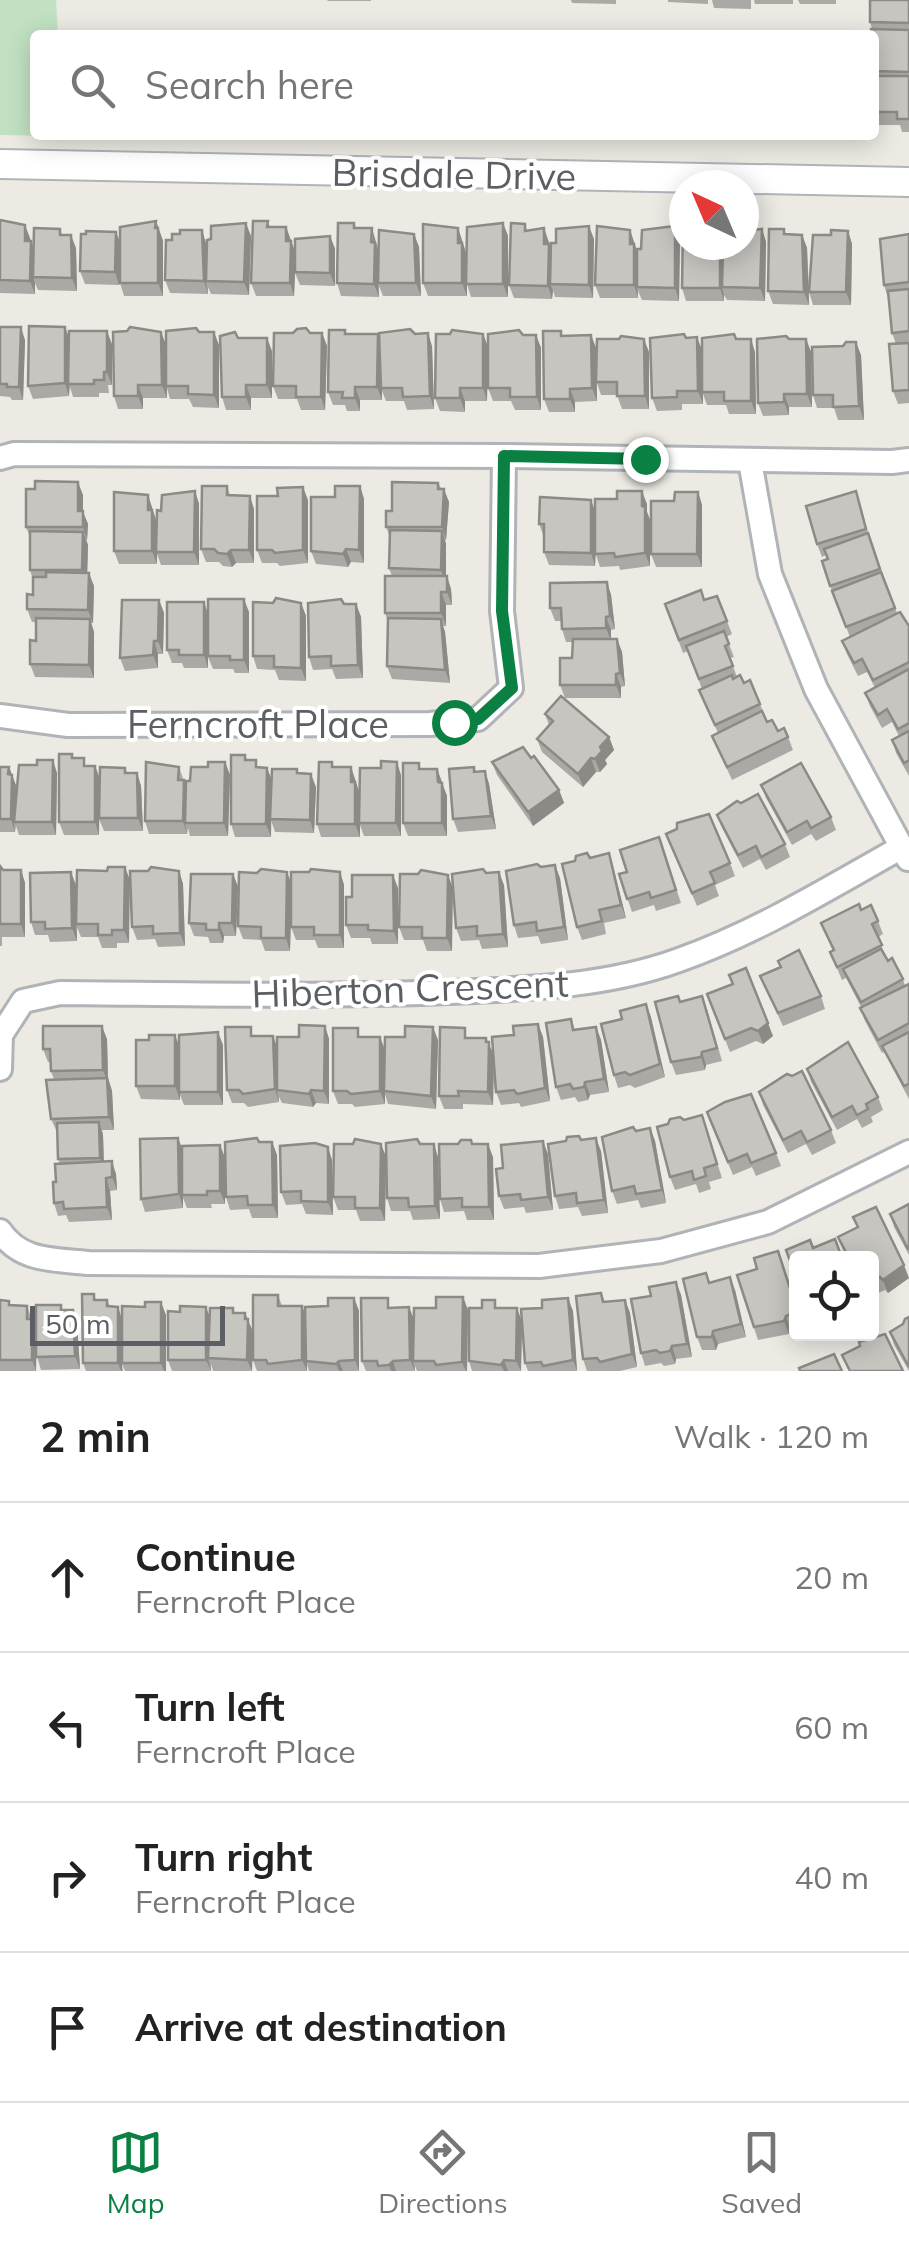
<!DOCTYPE html>
<meta charset="utf-8">
<style>
:root{--surface:#fff;--page:#f2f2f2;--text:#222;--muted:#767676;--line:#e0e0e0;--accent:#0b8043}
body{margin:0;font-family:Mulish,sans-serif;background:var(--page);color:var(--text)}
.controls{position:absolute;right:30px;bottom:30px;display:grid;overflow:hidden;border-radius:10px;box-shadow:0 5px 25px #0003}
.controls button{width:90px;height:90px;display:grid;place-items:center;padding:0;border:0;border-bottom:2px solid var(--line);background:var(--surface);color:var(--text);font:50px sans-serif}
.compass{position:absolute;left:669px;top:170px;width:90px;height:90px;border-radius:50%;background:var(--surface);box-shadow:0 5px 25px #0003;rotate:316deg}
.scale{position:absolute;left:30px;bottom:25px;width:195px;box-sizing:border-box;padding-left:10px;border:5px solid #5b5e62;border-top:0;font-size:28px;line-height:35px;white-space:nowrap;color:#5b5e62;-webkit-text-stroke:8px #fff;paint-order:stroke}
.stop{position:absolute;width:30px;height:30px;margin:-22px;border:8px solid #0b8043;border-radius:50%;background:#fff}
.stop.end{background:#0b8043;border-color:#fff;box-shadow:0 2px 10px #0008}
.list{margin:0;padding:0;list-style:none}
h2{display:flex;justify-content:space-between;align-items:center;height:130px;margin:0;padding:0 40px;font-size:42px}
h2 small{font-size:32px;font-weight:400;color:var(--muted)}
.list li{display:grid;grid-template-columns:65px 1fr auto;gap:30px;align-items:center;box-sizing:border-box;height:150px;padding:0 40px;border-top:2px solid var(--line)}
.list b{display:block;font-size:38px;white-space:nowrap}
.list p{margin:0;font-size:32px;white-space:nowrap;color:var(--muted)}
.list em{font-size:32px;font-style:normal;color:var(--muted)}
.icon{flex:none;width:55px;height:55px;fill:none;stroke:currentColor;stroke-width:2;stroke-linecap:round;stroke-linejoin:round}
.map{position:relative;flex:none;width:909px;height:1371px;overflow:hidden}
.search{position:absolute;background:var(--surface);box-shadow:0 5px 25px #0003;left:30px;right:30px;top:30px;height:110px;display:flex;align-items:center;gap:25px;box-sizing:border-box;padding:0 35px;border-radius:10px;color:var(--muted);font-size:38px}
.sheet{height:730px;background:var(--surface)}
nav{display:flex;justify-content:space-around;align-items:center;box-sizing:border-box;height:140px;border-top:2px solid var(--line);background:var(--surface);font-size:28px;color:var(--muted)}
nav a{display:grid;justify-items:center;gap:5px}
nav .on{color:var(--accent)}
.map>svg:first-child{display:block}
</style>
<div class="map">
<svg width="909" height="1371" viewBox="0 0 909 1371">
<rect width="100%" height="100%" fill="#eceae3"/>
<polygon fill="#c2e1c2" points="0,0 56,0 58,35 35,35 35,135 65,136 0,135"/>
<g fill="none" stroke-linecap="round" stroke-linejoin="round">
<g stroke="#b0b3b7" stroke-width="28">
<g id="minor">
<polyline points="0,458 14,454 504,456 892,462 909,460"/>
<polyline points="750,461 770,574 816,689 908,859"/>
<polyline points="0,716 68,725 430,724 478,719 511,688 502,611 504,456"/>
<path d="M0 1069 1 1035 23 1001 60 993C189 994 318 997 447 992 525 989 605 987 679 960 758 932 829 888 902 847"/>
<path d="M0 1231C21 1262 53 1259 88 1263L539 1266 661 1251 768 1222 909 1152"/>
</g>
</g>
<g stroke="#b0b3b7" stroke-width="32">
<polyline id="tertiary" points="0,164 909,182"/>
</g>
<use href="#minor" stroke="#fff" stroke-width="22"/>
<use href="#tertiary" stroke="#fff" stroke-width="28"/>
</g>
<g fill="#aba9a5">
<polygon points="327,0 371,0 371,1 328,1"/>
<polygon points="571,0 616,0 616,4 572,3"/>
<polygon points="668,0 708,0 708,4 668,2"/>
<polygon points="712,0 751,0 751,9 714,8"/>
<polygon points="754,0 793,0 793,4 755,4"/>
<polygon points="798,0 836,0 836,4 800,4"/>
<polygon points="909,0 909,132 902,132 900,125 874,125 874,35 870,22"/>
<polygon points="0,220 30,238 34,248 60,229 62,235 76,248 77,291 38,290 35,283 35,294 0,293"/>
<polygon points="156,221 163,241 163,296 124,296 120,283 119,285 85,284 80,271 86,234 116,232 120,242"/>
<polygon points="268,221 270,227 286,227 295,252 330,236 335,249 335,286 300,285 295,273 294,296 256,296 251,283"/>
<polygon points="354,223 356,228 376,242 378,252 414,234 419,247 421,296 383,296 379,286 379,297 341,296 337,283"/>
<polygon points="503,223 508,236 508,297 471,297 467,284 467,296 428,296 423,283 458,228 467,256"/>
<polygon points="525,224 527,230 544,228 551,250 594,239 593,298 555,297 553,290 552,299 514,298 509,285"/>
<polygon points="675,226 680,239 679,301 642,300 638,291 638,298 600,298 595,285 630,230 637,251"/>
<polygon points="762,229 766,242 765,301 727,300 724,295 724,301 686,301 682,288 721,245 723,253 728,247"/>
<polygon points="784,229 786,234 802,235 807,248 809,290 831,235 848,231 852,244 851,305 813,305 809,292 809,305 773,304 768,291"/>
<polygon points="180,234 206,243 251,236 249,295 211,294 208,287 208,294 170,293 165,280 172,240"/>
<polygon points="909,234 909,403 898,404 893,391 896,344 892,333 888,298 884,285"/>
<polygon points="0,327 25,340 23,400 12,400 10,397 0,396"/>
<polygon points="345,330 347,334 432,346 434,409 407,410 404,401 386,401 382,391 382,400 360,400 360,411 347,411 345,405 333,405 328,392"/>
<polygon points="161,332 166,345 199,332 219,345 219,408 193,407 189,399 170,399 167,388 167,398 143,398 143,409 118,409 114,396"/>
<polygon points="310,333 322,333 327,346 325,410 301,410 297,399 278,399 273,386"/>
<polygon points="450,334 483,334 488,347 523,335 536,335 541,348 541,410 515,410 511,401 493,401 488,388 488,353 487,401 465,401 465,412 440,411 435,398"/>
<polygon points="591,335 596,348 649,352 649,409 622,409 617,395 601,395 597,383 597,401 575,402 575,412 549,412 544,399 563,336"/>
<polygon points="69,336 112,344 112,385 108,385 109,393 99,393 99,397 73,397 70,387 69,396 33,399 28,386"/>
<polygon points="238,338 272,351 272,398 251,398 251,410 226,410 222,397"/>
<polygon points="686,338 702,350 736,339 755,352 756,414 729,414 726,405 707,405 703,394 703,404 682,404 682,410 657,411 652,398"/>
<polygon points="789,339 806,339 811,352 812,407 789,407 789,415 763,416 758,403"/>
<polygon points="861,355 864,420 838,420 834,408 817,408 813,395"/>
<polygon points="438,483 449,502 446,540 445,540 446,544 446,576 451,589 452,605 446,605 446,626 443,626 445,632 450,683 392,679 387,666 388,621 385,613 392,576 389,568 390,537 386,527 392,511"/>
<polygon points="227,486 230,495 254,509 254,563 236,563 232,567 223,566 219,562 206,562 201,549"/>
<polygon points="360,486 364,499 364,563 351,562 348,567 316,564 311,551 335,497"/>
<polygon points="195,491 199,504 199,565 161,565 157,554 157,564 119,564 114,551 148,495 156,521 161,511"/>
<polygon points="698,492 702,505 702,567 656,567 651,554 674,501"/>
<polygon points="83,495 83,512 88,524 87,540 86,540 88,545 87,573 94,586 93,623 91,623 94,632 94,678 35,677 30,664 36,641 36,622 32,622 27,609 33,595 33,580 30,570 30,537 26,527"/>
<polygon points="308,500 308,563 280,566 277,563 262,563 257,550"/>
<polygon points="647,504 647,512 650,520 650,566 620,570 619,566 600,567 596,555 595,566 549,565 544,552 544,537 539,524 595,510"/>
<polygon points="860,504 869,536 897,613 909,626 909,776 896,753 892,740 899,736 892,722 882,728 870,706 865,693 875,688 867,672 858,676 847,654 842,641 850,637 830,586 828,559 826,555 822,557 817,544"/>
<polygon points="607,582 611,595 615,629 611,630 611,639 617,639 622,652 625,686 621,687 621,698 565,698 560,685 572,658 572,642 566,642 562,629 561,621 555,621 550,608"/>
<polygon points="159,600 164,613 163,654 158,654 158,668 125,671 120,658"/>
<polygon points="704,600 727,621 732,634 726,637 734,657 730,658 737,677 760,704 767,722 788,737 793,750 732,780 712,736 718,733 699,690 702,689 688,651 683,653 665,604"/>
<polygon points="204,602 208,613 249,612 249,673 235,673 233,669 213,669 208,657 208,668 184,668 182,663 172,663 167,650"/>
<polygon points="301,603 306,616 306,681 279,680 275,670 257,669 253,656"/>
<polygon points="344,604 356,604 361,617 363,678 336,679 332,669 313,670 309,657"/>
<polygon points="545,714 609,737 614,750 605,760 607,764 600,772 596,772 583,787 542,752 537,739 549,725"/>
<polygon points="245,755 247,760 259,767 267,768 272,781 297,769 298,773 316,787 314,833 275,832 271,820 271,837 235,837 231,824"/>
<polygon points="531,758 559,790 564,803 533,826 497,775 492,762"/>
<polygon points="225,762 230,775 228,836 190,836 188,828 187,834 149,834 145,821 179,767 186,787 208,767"/>
<polygon points="86,766 95,766 100,779 125,768 127,773 137,773 141,786 143,831 104,831 99,819 99,835 64,835 59,822"/>
<polygon points="0,767 9,767 17,788 57,773 56,835 19,835 16,826 15,832 0,832"/>
<polygon points="333,767 351,767 360,794 401,775 401,836 364,836 360,825 360,837 321,837 317,824"/>
<polygon points="474,767 476,771 485,771 489,784 496,829 458,832 453,819"/>
<polygon points="437,769 447,796 447,836 408,836 403,823"/>
<polygon points="761,785 831,817 836,830 816,841 811,834 792,845 766,798"/>
<polygon points="717,815 785,844 790,857 766,870 760,859 743,868 722,828"/>
<polygon points="666,834 730,863 735,876 715,885 719,896 697,906"/>
<polygon points="659,837 681,903 656,911 654,905 632,912 619,874 627,872"/>
<polygon points="609,853 626,918 604,923 606,934 582,940 577,927 590,858"/>
<polygon points="0,866 3,870 21,870 25,883 25,937 2,937 2,946 0,946"/>
<polygon points="107,871 129,943 117,943 117,948 102,948 98,937 81,937 76,925 77,941 50,942 48,935 35,935 31,922 76,885"/>
<polygon points="179,871 183,884 185,946 158,947 155,939 137,940 132,927"/>
<polygon points="340,872 344,885 344,948 318,948 315,940 296,940 291,927 291,899 290,951 265,951 261,940 243,939 238,926 291,884"/>
<polygon points="486,873 504,885 508,947 482,949 479,940 461,941 456,928"/>
<polygon points="233,874 238,887 236,936 224,936 223,943 210,943 208,937 194,936 189,923"/>
<polygon points="448,875 452,951 427,951 423,940 404,940 399,927"/>
<polygon points="560,878 568,940 541,944 538,936 518,938 514,925"/>
<polygon points="398,888 398,944 372,944 370,938 351,938 346,925 352,897"/>
<polygon points="861,910 878,921 883,934 878,937 886,958 903,979 905,986 909,984 909,1099 884,1052 882,1053 865,1021 860,1008 861,1007 846,978 842,980 830,952 833,951 821,923"/>
<polygon points="778,961 821,996 825,1009 783,1026 760,976 780,967"/>
<polygon points="707,994 773,1036 763,1044 756,1041 730,1052"/>
<polygon points="680,1002 707,1009 722,1061 706,1065 705,1070 676,1075 671,1062"/>
<polygon points="646,1004 665,1077 635,1088 630,1085 618,1088 614,1075 622,1019"/>
<polygon points="571,1019 575,1030 596,1027 601,1040 609,1092 590,1095 588,1100 578,1102 575,1097 561,1100 556,1087"/>
<polygon points="538,1024 543,1037 550,1101 521,1107 519,1103 501,1105 496,1092 494,1061 493,1105 463,1104 463,1109 444,1109 439,1096 469,1038 486,1038 493,1054 514,1035"/>
<polygon points="325,1026 329,1039 329,1104 316,1103 313,1107 282,1103 279,1097 279,1102 248,1107 244,1103 232,1103 227,1090 254,1036 277,1047"/>
<polygon points="362,1037 385,1050 438,1040 436,1109 388,1104 385,1094 385,1104 355,1107 352,1104 338,1104 333,1091"/>
<polygon points="107,1039 108,1078 112,1091 114,1130 102,1130 103,1135 104,1162 116,1174 117,1190 110,1191 112,1220 69,1222 66,1215 58,1216 54,1203 60,1164 58,1159 57,1132 51,1119 54,1080 51,1071 50,1062 48,1062 43,1049"/>
<polygon points="179,1045 223,1045 223,1105 184,1105 180,1095 180,1100 141,1099 136,1086"/>
<polygon points="807,1069 878,1097 883,1110 871,1117 873,1122 862,1128 857,1119 837,1130 811,1082"/>
<polygon points="759,1092 831,1130 836,1143 812,1155 806,1144 788,1153 763,1105"/>
<polygon points="702,1115 722,1178 709,1182 711,1189 699,1193 696,1184 675,1190 670,1177 684,1120"/>
<polygon points="712,1125 776,1153 781,1166 756,1176 752,1167 733,1175"/>
<polygon points="650,1128 655,1141 666,1203 641,1208 638,1200 617,1204 612,1191 636,1131"/>
<polygon points="178,1138 182,1150 220,1145 225,1158 225,1204 211,1204 212,1208 187,1208 183,1198 183,1208 145,1212 141,1199"/>
<polygon points="581,1140 601,1151 608,1213 582,1216 578,1207 559,1209 555,1196 566,1141"/>
<polygon points="259,1142 272,1142 277,1155 278,1218 252,1218 249,1209 230,1210 226,1197"/>
<polygon points="381,1144 386,1157 385,1221 360,1221 356,1210 338,1210 333,1197"/>
<polygon points="420,1144 438,1157 440,1219 413,1220 410,1211 391,1211 387,1198"/>
<polygon points="472,1144 493,1157 494,1220 467,1220 464,1211 444,1212 440,1199"/>
<polygon points="548,1154 553,1210 526,1213 524,1207 504,1209 499,1196 503,1168"/>
<polygon points="332,1160 333,1215 306,1214 302,1204 286,1205 281,1192"/>
<polygon points="909,1204 909,1255 894,1227 890,1214"/>
<polygon points="853,1217 909,1278 888,1293 885,1290 872,1296 872,1258 848,1258 843,1250 838,1237 857,1228"/>
<polygon points="706,1273 710,1282 735,1290 746,1337 718,1344 716,1350 702,1350 697,1337"/>
<polygon points="737,1275 796,1305 796,1327 790,1329 789,1334 758,1340"/>
<polygon points="676,1282 681,1295 692,1357 676,1359 675,1364 664,1366 661,1363 645,1366 641,1353 651,1296"/>
<polygon points="601,1293 605,1302 625,1300 630,1313 637,1367 620,1371 587,1371 583,1359"/>
<polygon points="94,1294 96,1300 107,1300 110,1306 118,1307 122,1319 166,1315 166,1371 125,1371 122,1364 123,1371 86,1371 83,1363"/>
<polygon points="278,1295 282,1306 302,1306 305,1314 354,1298 359,1311 359,1371 309,1371 307,1364 307,1371 257,1371 253,1360"/>
<polygon points="463,1297 468,1310 467,1371 417,1371 415,1366 415,1371 366,1371 362,1361 391,1308 409,1307 414,1320 436,1308"/>
<polygon points="0,1300 9,1301 10,1305 27,1306 36,1331 63,1310 77,1323 80,1369 41,1370 36,1353 36,1371 0,1371"/>
<polygon points="498,1308 517,1308 522,1322 521,1371 472,1371 469,1361"/>
<polygon points="573,1311 577,1371 528,1371 525,1363"/>
<polygon points="235,1313 245,1313 253,1332 252,1371 213,1371 211,1364 211,1371 172,1371 168,1360 209,1315"/>
<polygon points="909,1317 909,1371 894,1345 890,1332 903,1324"/>
</g>
<g fill="#8b8a86">
<polygon points="156,221 163,241 163,296 158,283"/>
<polygon points="246,223 251,236 249,295 244,282"/>
<polygon points="503,223 508,236 508,297 503,284"/>
<polygon points="25,225 30,238 30,254 25,241"/>
<polygon points="589,226 594,239 593,298 589,285"/>
<polygon points="675,226 680,239 679,301 675,288"/>
<polygon points="286,227 296,254 294,296 290,283"/>
<polygon points="372,228 380,256 378,283 379,297 374,284"/>
<polygon points="458,228 467,256 467,296 462,283"/>
<polygon points="544,228 554,257 550,284 553,290 552,299 548,286 544,244"/>
<polygon points="762,229 766,242 765,301 760,288"/>
<polygon points="202,230 206,243 206,281 208,294 204,281"/>
<polygon points="630,230 639,257 637,287 638,298 634,285"/>
<polygon points="848,231 852,244 851,305 846,292"/>
<polygon points="116,232 121,245 119,285 115,272"/>
<polygon points="414,234 419,247 421,296 416,283"/>
<polygon points="71,235 76,248 77,291 72,278"/>
<polygon points="802,235 807,248 809,305 804,292"/>
<polygon points="330,236 335,249 335,286 330,273"/>
<polygon points="31,241 36,254 33,277 35,283 35,294 30,281"/>
<polygon points="716,245 721,245 725,259 722,287 724,295 724,301 720,288"/>
<polygon points="21,327 25,340 23,400 19,387"/>
<polygon points="65,327 70,340 69,396 65,383"/>
<polygon points="107,331 112,344 112,385 107,372"/>
<polygon points="161,332 166,345 167,398 162,385"/>
<polygon points="214,332 219,345 219,408 214,395"/>
<polygon points="322,333 327,346 325,410 321,397"/>
<polygon points="428,333 432,346 434,409 430,396"/>
<polygon points="378,334 382,347 382,400 377,387"/>
<polygon points="483,334 488,347 487,401 483,388"/>
<polygon points="536,335 541,348 541,410 537,397"/>
<polygon points="591,335 596,348 597,401 592,388"/>
<polygon points="697,337 702,350 703,404 698,391"/>
<polygon points="267,338 272,351 272,398 267,385"/>
<polygon points="644,339 649,352 649,409 645,396"/>
<polygon points="751,339 755,352 756,414 751,401"/>
<polygon points="806,339 811,352 812,407 807,394"/>
<polygon points="856,342 861,355 864,420 859,406"/>
<polygon points="138,385 143,398 143,409 138,396"/>
<polygon points="246,385 251,398 251,410 246,397"/>
<polygon points="355,387 360,400 360,411 355,398"/>
<polygon points="460,388 465,401 465,412 460,398"/>
<polygon points="570,389 575,402 575,412 570,399"/>
<polygon points="784,394 789,407 789,415 784,402"/>
<polygon points="78,482 83,495 83,512 88,524 87,540 78,511"/>
<polygon points="360,486 364,499 364,563 359,550"/>
<polygon points="303,487 308,500 308,563 303,550"/>
<polygon points="444,489 449,502 446,540 442,527"/>
<polygon points="195,491 199,504 199,565 194,552"/>
<polygon points="642,491 647,504 647,512 650,520 650,566 645,553"/>
<polygon points="698,492 702,505 702,567 697,554"/>
<polygon points="148,495 157,523 157,564 152,551 148,510"/>
<polygon points="250,496 254,509 254,563 249,550"/>
<polygon points="591,500 596,513 595,566 591,553"/>
<polygon points="442,531 446,544 446,583 441,570"/>
<polygon points="83,532 88,545 87,583 82,570"/>
<polygon points="346,549 351,562 348,567 343,554"/>
<polygon points="231,550 236,563 232,567 227,554"/>
<polygon points="89,573 94,586 93,623 88,610"/>
<polygon points="447,576 451,589 452,605 447,592"/>
<polygon points="607,582 611,595 615,629 610,616"/>
<polygon points="441,592 446,605 446,626 441,613"/>
<polygon points="244,599 249,612 249,673 244,660"/>
<polygon points="159,600 164,613 163,654 158,641"/>
<polygon points="204,602 208,615 208,668 204,655"/>
<polygon points="301,603 306,616 306,681 301,668"/>
<polygon points="356,604 361,617 363,678 358,665"/>
<polygon points="606,617 611,630 611,641 606,628"/>
<polygon points="90,619 94,632 94,678 89,665"/>
<polygon points="441,619 445,632 450,683 445,670"/>
<polygon points="617,639 622,652 625,686 620,673"/>
<polygon points="154,641 158,654 158,668 153,655"/>
<polygon points="616,674 621,687 621,698 616,685"/>
<polygon points="609,737 614,750 605,760 607,764 600,772 595,759 600,747"/>
<polygon points="591,758 596,772 583,787 578,774"/>
<polygon points="53,760 57,773 56,835 52,822"/>
<polygon points="225,762 230,775 228,836 224,823"/>
<polygon points="397,762 401,775 401,836 396,823"/>
<polygon points="95,766 100,779 99,835 95,822"/>
<polygon points="9,767 17,788 14,822 15,832 11,819"/>
<polygon points="351,767 360,795 360,837 355,824"/>
<polygon points="267,768 272,781 271,837 266,824"/>
<polygon points="437,769 442,782 442,789 442,783 447,796 447,836 442,823"/>
<polygon points="485,771 489,784 496,829 491,816"/>
<polygon points="137,773 141,786 143,831 138,818"/>
<polygon points="311,774 316,787 314,833 310,820"/>
<polygon points="184,780 188,793 185,823 187,834 183,821"/>
<polygon points="559,790 564,803 533,826 528,812"/>
<polygon points="609,853 613,866 626,918 621,905"/>
<polygon points="555,865 560,878 568,940 564,927"/>
<polygon points="125,867 130,880 129,943 124,930"/>
<polygon points="21,870 25,883 25,937 21,924"/>
<polygon points="179,871 183,884 185,946 180,933"/>
<polygon points="71,872 76,885 77,941 72,928"/>
<polygon points="287,872 292,885 290,951 286,938"/>
<polygon points="340,872 344,885 344,948 340,935"/>
<polygon points="499,872 504,885 508,947 503,934"/>
<polygon points="233,874 238,887 236,936 232,923"/>
<polygon points="393,875 398,888 398,944 394,931"/>
<polygon points="448,875 453,888 452,951 447,938"/>
<polygon points="219,923 224,936 223,943 219,930"/>
<polygon points="646,1004 651,1017 665,1077 660,1064"/>
<polygon points="768,1023 773,1036 763,1044 758,1031"/>
<polygon points="538,1024 543,1037 550,1101 545,1088"/>
<polygon points="102,1026 107,1039 108,1078 112,1091 114,1130 109,1117 108,1083 103,1070"/>
<polygon points="325,1026 329,1039 329,1104 324,1091"/>
<polygon points="433,1027 438,1040 436,1109 431,1096"/>
<polygon points="596,1027 601,1040 609,1092 604,1079"/>
<polygon points="218,1032 223,1045 223,1105 218,1092"/>
<polygon points="175,1035 180,1048 180,1100 175,1086"/>
<polygon points="273,1036 278,1049 277,1090 279,1102 275,1089"/>
<polygon points="380,1037 385,1050 385,1104 380,1091"/>
<polygon points="486,1038 494,1055 493,1105 488,1092"/>
<polygon points="702,1052 706,1065 705,1070 701,1057"/>
<polygon points="585,1082 590,1095 588,1100 584,1087"/>
<polygon points="311,1090 316,1103 313,1107 309,1094"/>
<polygon points="99,1122 103,1135 104,1171 100,1158"/>
<polygon points="650,1128 655,1141 666,1203 662,1190"/>
<polygon points="178,1138 183,1151 183,1208 179,1194"/>
<polygon points="596,1138 601,1151 608,1213 604,1200"/>
<polygon points="543,1141 548,1154 553,1210 548,1197"/>
<polygon points="272,1142 277,1155 278,1218 273,1205"/>
<polygon points="381,1144 386,1157 385,1221 380,1208"/>
<polygon points="434,1144 438,1157 440,1219 435,1206"/>
<polygon points="488,1144 493,1157 494,1220 489,1207"/>
<polygon points="220,1145 225,1158 225,1204 220,1191"/>
<polygon points="328,1147 332,1160 333,1215 328,1202"/>
<polygon points="112,1161 116,1174 117,1190 112,1177"/>
<polygon points="106,1178 110,1191 112,1220 107,1207"/>
<polygon points="904,1265 909,1278 888,1293 883,1280"/>
<polygon points="730,1277 735,1290 746,1337 741,1324"/>
<polygon points="676,1282 681,1295 692,1357 687,1344"/>
<polygon points="463,1297 468,1310 467,1371 466,1371 462,1362"/>
<polygon points="354,1298 359,1311 359,1371 355,1360"/>
<polygon points="568,1298 573,1311 577,1371 573,1360"/>
<polygon points="625,1300 630,1313 637,1367 632,1354"/>
<polygon points="161,1302 166,1315 166,1371 164,1371 161,1363"/>
<polygon points="302,1306 307,1319 307,1371 302,1360"/>
<polygon points="118,1307 122,1320 122,1371 121,1371 118,1363"/>
<polygon points="206,1307 211,1320 208,1358 211,1371 206,1360"/>
<polygon points="409,1307 414,1320 413,1361 415,1371 410,1360"/>
<polygon points="517,1308 522,1322 521,1371 516,1361"/>
<polygon points="73,1310 77,1323 80,1369 75,1356"/>
<polygon points="245,1313 253,1332 252,1371 247,1360"/>
<polygon points="786,1316 790,1329 789,1334 784,1321"/>
<polygon points="32,1319 37,1332 36,1371 32,1360"/>
<polygon points="713,1331 718,1344 716,1350 712,1337"/>
<polygon points="672,1346 676,1359 675,1364 670,1351"/>
<polygon points="504,1360 508,1371 504,1371 501,1365"/>
<polygon points="339,1361 343,1371 339,1371 336,1364"/>
<polygon points="393,1361 396,1371 391,1371 389,1365"/>
</g>
<g fill="#c7c5c0" stroke="#8b8a86" stroke-width="2.5">
<polygon points="870,0 909,0 909,23 870,22"/>
<polygon points="871,29 909,30 909,72 874,71 874,35 871,35"/>
<polygon points="874,76 909,76 909,119 897,119 897,112 874,112"/>
<polygon points="0,220 25,225 25,241 31,241 30,281 0,280"/>
<polygon points="156,221 155,228 158,228 158,283 120,283 120,227"/>
<polygon points="253,221 268,221 267,227 286,227 286,241 291,241 290,283 251,283"/>
<polygon points="246,223 244,282 206,281 207,240 211,239 211,226"/>
<polygon points="338,223 354,223 354,228 372,228 371,242 375,243 374,284 337,283"/>
<polygon points="503,223 503,284 466,284 467,227"/>
<polygon points="511,223 525,224 525,231 544,228 544,244 549,244 548,286 509,285"/>
<polygon points="423,224 458,228 458,243 462,243 462,283 423,283"/>
<polygon points="589,226 589,285 550,284 551,243 556,243 556,229"/>
<polygon points="597,226 630,230 630,244 634,244 634,285 595,285"/>
<polygon points="675,226 675,288 637,287 637,249 641,249 642,230"/>
<polygon points="683,227 684,245 720,246 720,288 682,288"/>
<polygon points="34,228 60,229 60,235 71,235 72,278 33,277"/>
<polygon points="762,229 760,288 722,287 723,246 744,245 744,231"/>
<polygon points="769,229 784,229 784,234 802,235 804,292 768,291"/>
<polygon points="180,230 202,230 204,281 165,280 166,240 172,240 172,234 180,234"/>
<polygon points="379,230 414,234 416,283 378,283"/>
<polygon points="831,230 848,231 846,292 809,292 813,235 831,235"/>
<polygon points="86,231 116,232 115,272 80,271 81,234 86,234"/>
<polygon points="909,234 909,282 884,285 880,239"/>
<polygon points="330,236 330,273 295,272 295,239"/>
<polygon points="909,289 909,331 892,333 888,291"/>
<polygon points="29,326 65,327 65,383 28,386"/>
<polygon points="0,327 21,327 19,387 7,387 7,384 0,384"/>
<polygon points="130,327 161,332 162,385 138,385 138,396 114,396 113,332 127,331"/>
<polygon points="196,328 199,332 214,332 214,395 188,394 188,386 166,386 166,331"/>
<polygon points="306,328 310,333 322,333 321,397 296,397 296,386 273,386 274,333 293,333 297,329"/>
<polygon points="410,329 415,334 428,333 430,396 403,397 402,388 381,388 379,333"/>
<polygon points="329,330 345,330 345,334 378,334 377,387 355,387 355,398 342,398 343,392 328,392"/>
<polygon points="452,330 483,334 483,388 460,388 460,398 435,398 436,334 450,334"/>
<polygon points="519,330 523,335 536,335 537,397 510,397 510,388 488,388 488,334"/>
<polygon points="69,331 107,331 107,372 104,372 104,380 94,380 94,384 68,384"/>
<polygon points="543,331 561,331 561,336 591,335 592,388 570,389 570,399 544,399"/>
<polygon points="235,332 238,338 267,338 267,385 246,385 246,397 222,397 220,336"/>
<polygon points="684,334 686,338 697,337 698,391 677,391 677,397 652,398 650,338"/>
<polygon points="734,334 736,339 751,339 751,401 724,401 724,392 702,392 702,338"/>
<polygon points="621,336 644,339 645,396 617,396 617,382 596,382 597,339 619,339"/>
<polygon points="786,336 789,339 806,339 807,394 784,394 784,402 758,403 757,339"/>
<polygon points="846,342 856,342 859,406 833,407 833,395 813,395 812,347 843,346"/>
<polygon points="909,343 909,390 893,391 889,344"/>
<polygon points="35,481 78,482 78,511 83,511 83,527 26,527 26,489 35,489"/>
<polygon points="392,482 438,483 438,489 444,489 442,527 386,527 386,511 392,511"/>
<polygon points="202,486 227,486 227,495 250,496 249,550 231,550 227,554 218,553 214,549 201,549"/>
<polygon points="335,486 360,486 359,550 346,549 343,554 311,551 311,497 335,497"/>
<polygon points="303,487 303,550 275,553 272,550 257,550 257,496 278,496 277,488"/>
<polygon points="195,491 194,552 156,552 157,510 161,511 162,495"/>
<polygon points="617,491 642,491 642,506 645,507 645,553 615,557 614,553 595,554 595,499 617,499"/>
<polygon points="856,491 866,529 817,544 806,506"/>
<polygon points="114,492 148,495 148,510 152,510 152,551 114,551"/>
<polygon points="675,492 698,492 697,554 651,554 651,501 674,501"/>
<polygon points="540,497 591,500 591,553 544,552 544,524 539,524"/>
<polygon points="390,530 442,531 441,570 389,568"/>
<polygon points="30,531 83,532 82,570 30,570"/>
<polygon points="868,533 880,569 830,586 822,561 828,559 824,549"/>
<polygon points="46,572 89,573 88,610 27,609 27,594 33,595 33,577 46,577"/>
<polygon points="881,572 895,608 846,627 832,591"/>
<polygon points="385,576 447,576 447,592 441,592 441,613 385,613"/>
<polygon points="607,582 610,616 606,617 606,628 562,629 561,608 550,608 550,583"/>
<polygon points="701,590 704,600 717,596 727,621 679,640 665,604"/>
<polygon points="276,598 301,603 301,668 274,667 274,656 253,656 253,602 273,603"/>
<polygon points="208,599 244,599 244,660 230,660 230,656 208,656"/>
<polygon points="341,599 344,604 356,604 358,665 331,666 331,656 309,657 308,603"/>
<polygon points="122,600 159,600 158,641 154,641 153,655 120,658"/>
<polygon points="167,602 204,602 204,655 179,655 179,650 167,650"/>
<polygon points="900,612 909,626 909,662 873,680 862,659 854,663 842,641"/>
<polygon points="36,618 90,619 89,665 30,664 30,640 36,641"/>
<polygon points="388,618 441,619 445,670 387,666"/>
<polygon points="724,631 729,644 725,646 733,666 699,679 686,646"/>
<polygon points="573,639 617,639 620,673 616,674 616,685 560,685 560,658 572,658"/>
<polygon points="909,669 909,723 898,729 887,709 878,715 865,693"/>
<polygon points="732,675 733,679 740,675 744,683 750,680 760,704 715,725 699,690"/>
<polygon points="561,696 609,737 600,747 602,751 595,759 591,758 578,774 537,739 553,721 545,714"/>
<polygon points="762,711 767,722 772,720 778,731 784,728 788,737 727,767 712,736"/>
<polygon points="909,731 909,760 904,763 892,740"/>
<polygon points="523,747 531,758 534,756 559,790 528,812 492,762"/>
<polygon points="59,754 72,754 72,758 84,758 84,766 95,766 95,822 59,822"/>
<polygon points="231,755 245,755 245,760 256,760 256,767 267,768 266,824 231,824"/>
<polygon points="37,760 53,760 52,822 14,822 19,765 37,765"/>
<polygon points="381,761 397,762 396,823 359,823 360,768 381,768"/>
<polygon points="146,762 179,767 178,780 184,780 183,821 145,821"/>
<polygon points="208,762 225,762 224,823 185,823 186,781 190,781 191,767 208,767"/>
<polygon points="319,762 332,762 332,767 351,767 351,782 355,782 355,824 317,824"/>
<polygon points="403,763 419,763 419,769 437,769 438,782 442,783 442,823 403,823"/>
<polygon points="801,763 831,817 811,828 807,821 787,832 761,785"/>
<polygon points="0,767 9,767 8,774 12,775 11,819 0,819"/>
<polygon points="100,767 125,768 125,773 137,773 138,818 99,818"/>
<polygon points="474,767 474,772 485,771 491,816 453,819 449,769"/>
<polygon points="272,769 297,769 297,773 311,774 310,820 270,819"/>
<polygon points="758,794 785,844 761,857 756,846 738,855 717,815 737,801 741,803"/>
<polygon points="709,814 730,863 710,872 715,883 692,893 666,834 677,829 677,823"/>
<polygon points="659,837 676,890 651,898 649,892 627,899 619,874 627,872 620,850"/>
<polygon points="587,853 590,858 609,853 621,905 599,910 602,921 577,927 562,864 575,861 576,856"/>
<polygon points="537,864 541,867 555,865 564,927 537,931 536,922 514,925 506,871"/>
<polygon points="0,866 3,870 21,870 21,924 0,924"/>
<polygon points="108,867 125,867 124,930 112,930 112,935 98,935 98,924 76,924 77,870 107,871"/>
<polygon points="151,867 179,871 180,933 153,934 153,926 132,927 130,871 148,871"/>
<polygon points="261,869 287,872 286,938 261,938 261,927 238,926 239,872 257,873"/>
<polygon points="311,869 340,872 340,935 314,935 314,927 291,927 291,872 309,872"/>
<polygon points="483,869 486,873 499,872 503,934 477,936 477,926 456,928 452,874"/>
<polygon points="421,870 448,875 447,938 422,938 422,927 399,927 400,874 418,874"/>
<polygon points="71,872 72,928 45,929 45,922 31,922 30,873"/>
<polygon points="191,874 233,874 232,923 219,923 219,930 206,930 206,924 189,923"/>
<polygon points="352,875 393,875 394,931 368,930 368,925 346,925 346,897 352,897"/>
<polygon points="859,904 861,910 871,905 878,921 872,924 882,945 837,967 830,952 834,950 821,923"/>
<polygon points="881,949 888,961 892,958 903,979 861,1002 843,969"/>
<polygon points="799,950 821,996 778,1013 760,976 781,967 778,961"/>
<polygon points="746,968 768,1023 758,1031 751,1028 725,1039 707,994 733,984 729,975"/>
<polygon points="909,984 909,1023 878,1040 860,1008"/>
<polygon points="678,996 680,1002 702,996 717,1048 702,1052 701,1057 671,1062 655,1002"/>
<polygon points="646,1004 660,1064 630,1075 625,1072 614,1075 601,1024 622,1019 620,1011"/>
<polygon points="571,1019 573,1030 596,1027 604,1079 585,1082 584,1087 573,1089 570,1084 556,1087 546,1023"/>
<polygon points="538,1024 545,1088 517,1094 514,1090 496,1092 492,1037 514,1035 513,1026"/>
<polygon points="299,1025 325,1026 324,1091 311,1090 309,1094 277,1090 277,1037 299,1037"/>
<polygon points="43,1026 102,1026 103,1070 51,1071 50,1049 43,1049"/>
<polygon points="405,1026 433,1027 431,1096 384,1091 385,1037 405,1037"/>
<polygon points="225,1027 251,1027 251,1036 273,1036 275,1089 243,1094 239,1090 227,1090"/>
<polygon points="440,1027 465,1028 465,1038 486,1038 486,1042 489,1042 488,1092 458,1091 459,1096 439,1096"/>
<polygon points="333,1028 358,1028 358,1037 380,1037 380,1091 351,1094 347,1091 333,1091"/>
<polygon points="218,1032 218,1092 179,1092 179,1035"/>
<polygon points="909,1032 909,1084 904,1086 882,1046"/>
<polygon points="149,1035 175,1035 175,1086 136,1086 136,1040 149,1040"/>
<polygon points="848,1042 878,1097 866,1104 868,1109 857,1115 852,1106 832,1117 807,1069"/>
<polygon points="802,1071 831,1130 807,1142 801,1131 783,1140 759,1092 787,1074 792,1076"/>
<polygon points="107,1078 109,1117 51,1119 46,1080"/>
<polygon points="751,1094 776,1153 751,1163 747,1154 728,1162 707,1112 725,1102"/>
<polygon points="702,1115 717,1164 704,1168 706,1176 694,1180 692,1171 670,1177 657,1127 668,1124 670,1119 680,1117 684,1120"/>
<polygon points="99,1122 100,1158 58,1159 57,1123"/>
<polygon points="633,1127 636,1131 650,1128 662,1190 636,1194 634,1186 612,1191 602,1137"/>
<polygon points="579,1136 581,1140 596,1138 604,1200 577,1203 576,1193 555,1196 548,1144 566,1141 567,1137"/>
<polygon points="178,1138 179,1194 141,1199 140,1139"/>
<polygon points="257,1138 259,1142 272,1142 273,1205 248,1205 247,1196 226,1197 225,1142"/>
<polygon points="355,1139 381,1144 380,1208 355,1208 355,1197 333,1197 334,1144 353,1144"/>
<polygon points="417,1139 420,1144 434,1144 435,1206 409,1207 408,1198 387,1198 386,1143"/>
<polygon points="461,1140 471,1140 472,1144 488,1144 489,1207 462,1207 462,1198 440,1199 439,1144 458,1144"/>
<polygon points="543,1141 548,1197 521,1200 520,1194 499,1196 496,1169 503,1168 501,1145"/>
<polygon points="315,1143 328,1147 328,1202 301,1201 301,1191 281,1192 280,1146"/>
<polygon points="220,1145 220,1191 207,1191 207,1195 182,1195 182,1146"/>
<polygon points="112,1161 112,1177 106,1178 107,1207 64,1209 63,1202 54,1203 53,1182 56,1182 55,1164"/>
<polygon points="909,1204 909,1249 908,1249 890,1214"/>
<polygon points="876,1207 904,1265 883,1280 880,1277 872,1281 872,1258 849,1258 838,1237 858,1227 853,1217"/>
<polygon points="835,1239 842,1258 796,1258 796,1277 786,1250 810,1240 813,1248"/>
<polygon points="778,1251 796,1307 796,1312 786,1316 784,1321 754,1327 737,1275 757,1269 754,1258"/>
<polygon points="706,1273 709,1283 730,1277 741,1324 713,1331 712,1337 697,1337 683,1279"/>
<polygon points="676,1282 687,1344 672,1346 670,1351 660,1353 656,1350 641,1353 631,1299 651,1296 649,1287"/>
<polygon points="601,1293 603,1302 625,1300 632,1354 600,1362 597,1358 583,1359 576,1296"/>
<polygon points="82,1294 94,1294 94,1300 107,1300 107,1306 118,1307 118,1363 83,1363"/>
<polygon points="253,1295 278,1295 278,1306 302,1306 302,1360 268,1364 266,1360 253,1360"/>
<polygon points="436,1297 463,1297 462,1362 436,1365 434,1361 413,1361 414,1308 436,1308"/>
<polygon points="328,1298 354,1298 355,1360 339,1361 336,1364 306,1361 305,1307 328,1306"/>
<polygon points="361,1298 388,1298 388,1308 409,1307 410,1360 393,1361 389,1365 378,1366 377,1361 362,1361"/>
<polygon points="568,1298 573,1360 543,1366 541,1362 525,1363 521,1309 542,1308 542,1300"/>
<polygon points="0,1300 9,1301 9,1305 27,1306 27,1319 32,1319 32,1360 0,1360"/>
<polygon points="482,1300 495,1300 495,1308 517,1308 516,1361 504,1360 501,1365 469,1361 469,1308 482,1308"/>
<polygon points="145,1302 161,1302 161,1363 122,1363 122,1306 145,1307"/>
<polygon points="36,1305 61,1305 61,1310 73,1310 75,1356 36,1357"/>
<polygon points="180,1306 206,1307 206,1360 168,1360 168,1311 180,1312"/>
<polygon points="210,1308 233,1308 233,1313 245,1313 245,1319 248,1319 247,1360 208,1358"/>
<polygon points="909,1317 909,1367 890,1332 903,1324 905,1319"/>
<polygon points="885,1334 903,1371 850,1371 842,1355 860,1346 859,1342"/>
<polygon points="834,1354 842,1371 800,1371 799,1368"/>
</g>
<g fill="none" stroke-linecap="round" stroke-linejoin="round">
<polyline stroke="#0b8043" stroke-width="12" points="454,722 478,719 512,688 502,611 504,456 645,459"/>
</g>
<g text-anchor="middle" dominant-baseline="central" stroke-width="8" stroke-linejoin="round" paint-order="stroke">
<g font-size="38" fill="#5b5e62" stroke="#fff">
<text transform="translate(454 174) rotate(1)">Brisdale Drive</text>
<text x="258" y="724">Ferncroft Place</text>
<text transform="translate(410 988) rotate(-2)">Hiberton Crescent</text>
</g>
</g>
</svg>
<div class="controls">
<button><svg class="icon" aria-label="locate" viewBox="0 0 24 24"><circle cx="12" cy="12" r="6"/><path d="M12 2v4M12 18v4M2 12h4M18 12h4"/></svg></button>
</div>
<svg class="compass" viewBox="-18 -18 36 36"><path d="M0-13l5 13h-10z" fill="#e53935"/><path d="M0 13l5-13h-10z" fill="#767676"/></svg>
<div class="scale">50 m</div>
<div class="stop" style="left:454px;top:722px"></div>
<div class="stop end" style="left:645px;top:459px"></div>
<div class="search"><svg class="icon" aria-label="search" viewBox="0 0 24 24"><circle cx="10" cy="10" r="6"/><path d="M15 15l6 6"/></svg>Search here</div>
</div>
<section class="sheet">
<h2>2 min<small>Walk · 120 m</small></h2>
<ul class="list">
<li><svg class="icon" aria-label="ahead" viewBox="0 0 24 24"><path d="M12 20V5M6 11l6-6 6 6"/></svg><div><b>Continue</b><p>Ferncroft Place</p></div><em>20 m</em></li>
<li><svg class="icon" aria-label="left" viewBox="0 0 24 24"><path d="M17 20v-9H6M10 6l-5 5 5 5"/></svg><div><b>Turn left</b><p>Ferncroft Place</p></div><em>60 m</em></li>
<li><svg class="icon" aria-label="right" viewBox="0 0 24 24"><path d="M7 20v-9h11M14 6l5 5-5 5"/></svg><div><b>Turn right</b><p>Ferncroft Place</p></div><em>40 m</em></li>
<li><svg class="icon" aria-label="arrive" viewBox="0 0 24 24"><path d="M6 21V4h12l-3 4 3 4H6"/></svg><div><b>Arrive at destination</b></div></li>
</ul>
</section>
<nav>
<a class="on"><svg class="icon" aria-label="map" viewBox="0 0 24 24"><path d="M3 6l6-2 6 2 6-2v14l-6 2-6-2-6 2zM9 4v14M15 6v14"/></svg>Map</a>
<a><svg class="icon" aria-label="directions" viewBox="0 0 24 24"><path d="M12 3l9 9-9 9-9-9zM9 14v-3h6M13 9l2 2-2 2"/></svg>Directions</a>
<a><svg class="icon" aria-label="saved" viewBox="0 0 24 24"><path d="M7 4h10v16l-5-4-5 4z"/></svg>Saved</a>
</nav>
